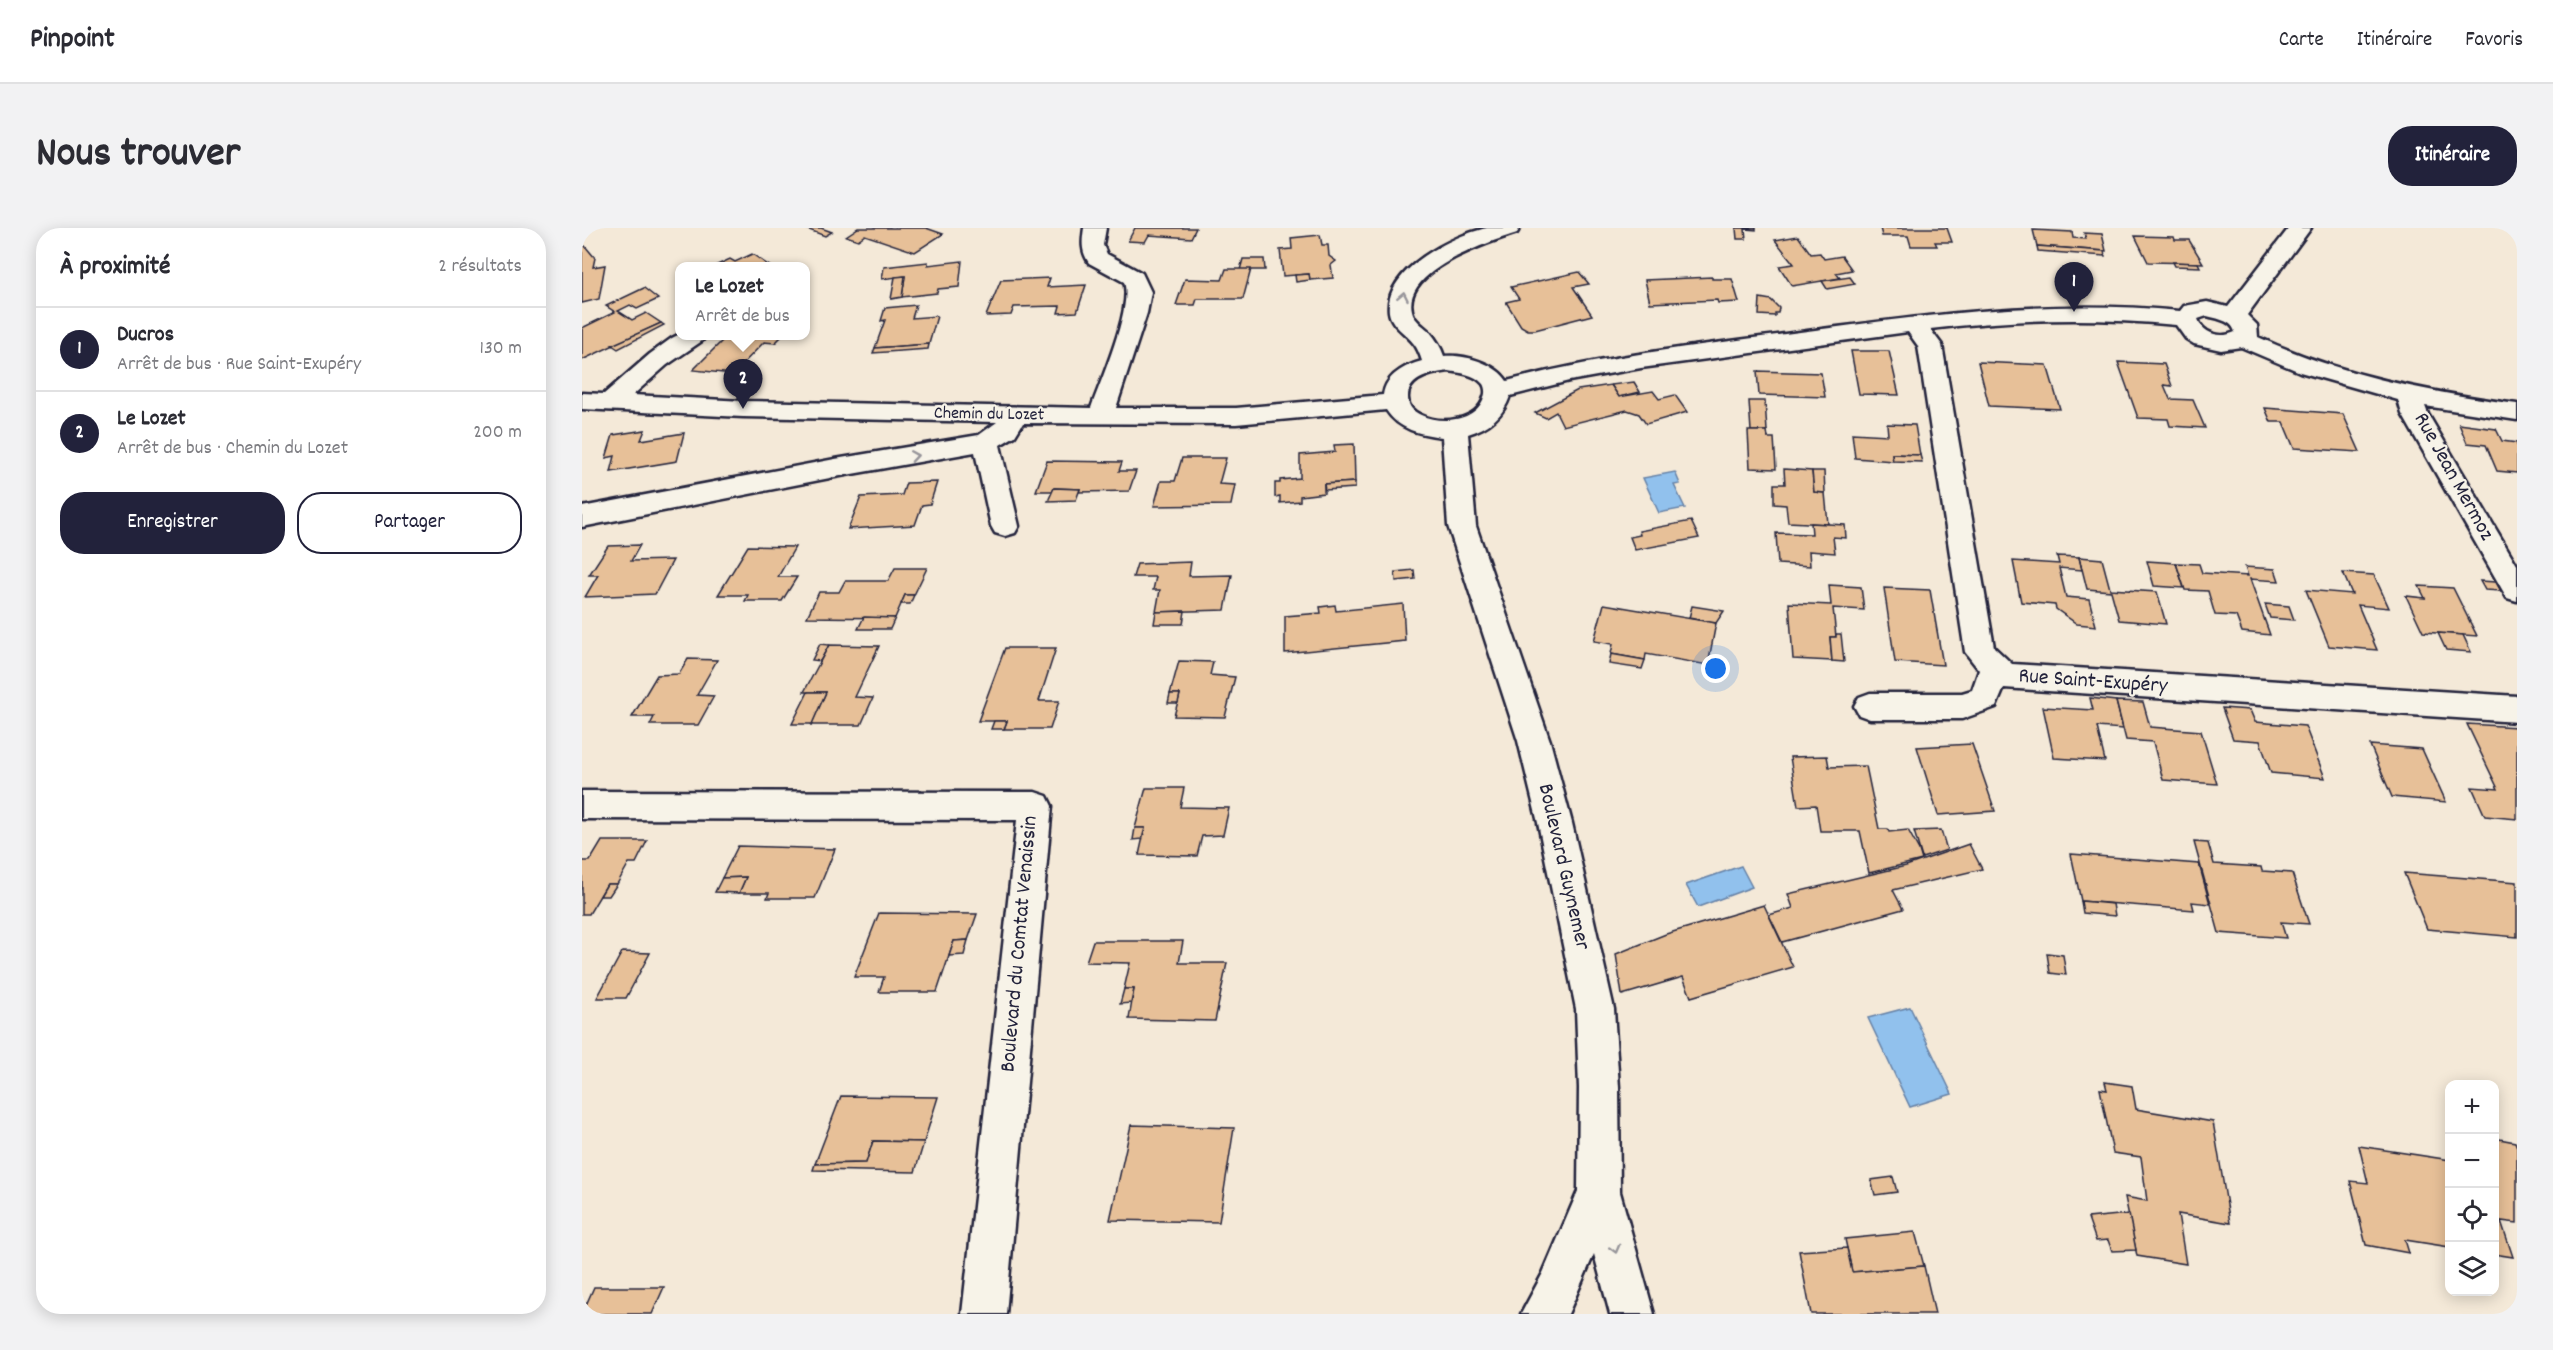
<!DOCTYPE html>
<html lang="fr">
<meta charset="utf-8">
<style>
:root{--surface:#fff;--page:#f2f2f3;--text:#2b2b33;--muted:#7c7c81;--line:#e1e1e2;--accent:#22223b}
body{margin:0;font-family:Dekko,sans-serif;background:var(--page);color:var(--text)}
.controls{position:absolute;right:18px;bottom:18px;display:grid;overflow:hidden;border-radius:12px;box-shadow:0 3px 15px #0003}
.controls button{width:54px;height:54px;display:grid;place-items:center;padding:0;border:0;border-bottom:2px solid var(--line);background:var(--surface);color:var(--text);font:30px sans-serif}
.you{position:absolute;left:1134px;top:441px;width:21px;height:21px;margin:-15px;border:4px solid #fff;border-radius:50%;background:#1a73e8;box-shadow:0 0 0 9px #1a73e833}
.badge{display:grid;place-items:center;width:39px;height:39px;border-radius:50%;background:var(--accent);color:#fff;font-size:20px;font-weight:700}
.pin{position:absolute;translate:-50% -50px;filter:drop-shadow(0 2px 3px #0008)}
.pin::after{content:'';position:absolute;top:32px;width:21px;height:18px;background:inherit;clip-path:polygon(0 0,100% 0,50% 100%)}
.popup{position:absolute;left:93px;top:34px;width:135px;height:78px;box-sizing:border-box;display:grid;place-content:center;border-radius:12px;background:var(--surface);filter:drop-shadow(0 2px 4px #0005);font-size:20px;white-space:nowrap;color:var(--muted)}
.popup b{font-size:22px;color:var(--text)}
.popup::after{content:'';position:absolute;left:50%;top:100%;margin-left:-12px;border:12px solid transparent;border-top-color:var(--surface)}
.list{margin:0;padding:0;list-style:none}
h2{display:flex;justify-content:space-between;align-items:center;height:78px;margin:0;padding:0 24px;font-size:26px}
h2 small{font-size:20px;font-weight:400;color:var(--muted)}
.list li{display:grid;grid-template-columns:39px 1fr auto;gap:18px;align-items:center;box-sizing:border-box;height:84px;padding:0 24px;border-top:2px solid var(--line)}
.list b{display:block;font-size:22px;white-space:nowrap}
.list p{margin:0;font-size:20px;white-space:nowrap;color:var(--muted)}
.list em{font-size:20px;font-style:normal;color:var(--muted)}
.actions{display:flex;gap:12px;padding:18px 24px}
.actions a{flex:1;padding:14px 0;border:2px solid var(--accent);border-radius:24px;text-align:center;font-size:21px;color:var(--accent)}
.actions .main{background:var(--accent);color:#fff}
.icon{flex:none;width:33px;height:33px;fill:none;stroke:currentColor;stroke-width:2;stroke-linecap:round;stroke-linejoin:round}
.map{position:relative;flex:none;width:1935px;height:1086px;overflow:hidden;border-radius:24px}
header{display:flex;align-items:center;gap:36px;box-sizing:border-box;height:84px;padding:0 30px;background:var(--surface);border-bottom:2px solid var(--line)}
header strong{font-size:28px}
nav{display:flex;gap:33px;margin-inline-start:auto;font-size:21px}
.intro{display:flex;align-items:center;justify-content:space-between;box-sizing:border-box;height:144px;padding:0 36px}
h1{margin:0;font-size:42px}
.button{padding:15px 27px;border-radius:24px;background:var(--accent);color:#fff;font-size:21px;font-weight:700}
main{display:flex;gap:36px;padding:0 36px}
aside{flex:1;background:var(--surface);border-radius:24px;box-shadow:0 3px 15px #0003}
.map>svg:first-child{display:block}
</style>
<header>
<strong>Pinpoint</strong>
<nav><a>Carte</a><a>Itinéraire</a><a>Favoris</a></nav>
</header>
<div class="intro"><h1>Nous trouver</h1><a class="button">Itinéraire</a></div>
<main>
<aside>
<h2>À proximité<small>2 résultats</small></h2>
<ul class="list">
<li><span class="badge">1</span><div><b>Ducros</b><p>Arrêt de bus · Rue Saint-Exupéry</p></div><em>130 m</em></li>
<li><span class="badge">2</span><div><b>Le Lozet</b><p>Arrêt de bus · Chemin du Lozet</p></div><em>200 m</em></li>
</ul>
<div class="actions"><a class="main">Enregistrer</a><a>Partager</a></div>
</aside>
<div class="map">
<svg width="1935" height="1086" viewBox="0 0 1935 1086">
<rect width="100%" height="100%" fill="#f4e9d8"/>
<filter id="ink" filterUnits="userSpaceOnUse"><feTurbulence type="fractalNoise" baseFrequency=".0167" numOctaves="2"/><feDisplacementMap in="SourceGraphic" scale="12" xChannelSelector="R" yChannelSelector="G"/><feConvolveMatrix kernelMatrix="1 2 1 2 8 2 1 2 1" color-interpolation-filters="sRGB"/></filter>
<g filter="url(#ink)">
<g fill="#91c1ed" stroke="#6581a6" stroke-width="1.5">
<polygon points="1093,244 1098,256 1092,257 1103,280 1077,285 1061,250"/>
<polygon points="1159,638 1170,659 1116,679 1104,657"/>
<polygon points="1328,779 1370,866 1328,879 1286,790"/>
</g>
<g fill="#e7c098" stroke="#22223b" stroke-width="1.5">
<polygon points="222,0 239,0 250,4 243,8"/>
<polygon points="276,0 344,0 361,6 333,24 283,7 276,12 264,8"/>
<polygon points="553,0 614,0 609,10 567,7 563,14 546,13"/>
<polygon points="1154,0 1174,0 1174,2 1163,1 1164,11 1155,11"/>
<polygon points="1298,0 1365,0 1370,14 1353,14 1355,18 1329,18 1326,8 1300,8"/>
<polygon points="1451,2 1490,4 1491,10 1504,11 1502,5 1520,6 1524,23 1455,18"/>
<polygon points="738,7 740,17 746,17 747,28 754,33 749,37 751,50 728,52 727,46 701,48 698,22 710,21 709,10"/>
<polygon points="1216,8 1229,26 1238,25 1242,31 1260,28 1270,42 1254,45 1258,50 1210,58 1197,38 1212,36 1193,12"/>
<polygon points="1553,8 1592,9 1593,12 1607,12 1621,35 1566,34"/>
<polygon points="3,18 13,30 11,39 23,37 17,71 0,75 0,19"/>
<polygon points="1455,18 1522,23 1523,28 1456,23"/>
<polygon points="170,26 189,39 131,39 148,31 153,34"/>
<polygon points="661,31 682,31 683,42 658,42"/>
<polygon points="380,33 377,59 356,61 355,65 320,69 323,48 300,51 302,39 346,34 346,37"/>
<polygon points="1591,34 1616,35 1618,39 1593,38"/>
<polygon points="644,41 669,41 661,71 615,71 613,77 594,77 603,51 640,52"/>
<polygon points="997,44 1007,56 991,59 1010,87 953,102 946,102 939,98 924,74 937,71 929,59"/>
<polygon points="727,46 728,52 714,54 713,47"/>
<polygon points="323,48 320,69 309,71 313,49"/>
<polygon points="1130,49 1130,51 1150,51 1157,74 1136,75 1135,72 1068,75 1063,52"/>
<polygon points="1268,49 1273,56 1245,61 1240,53"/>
<polygon points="468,50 465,59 504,57 495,84 476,85 478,78 432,79 429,87 404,88 419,52"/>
<polygon points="62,60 76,71 55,81 48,77 36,83 50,92 64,85 79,95 0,132 0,100 33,84 24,78"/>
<polygon points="1178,70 1189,72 1197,80 1196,85 1193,85 1193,88 1177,87"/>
<polygon points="334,77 330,90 355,88 347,116 293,120 303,92 299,93 303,80"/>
<polygon points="79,95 82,97 36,121 30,117"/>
<polygon points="157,108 200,108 193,115 182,114 151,146 111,142 144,109 154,110"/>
<polygon points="347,116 346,121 291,125 293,120"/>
<polygon points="1269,123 1307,123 1317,167 1277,166"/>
<polygon points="1396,134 1465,137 1478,181 1407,178"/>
<polygon points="1536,134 1582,136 1590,158 1582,157 1588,171 1611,172 1623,200 1588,198 1586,191 1556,190"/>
<polygon points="1175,143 1239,145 1243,169 1177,167"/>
<polygon points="1052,154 1058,164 1037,169 1029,157"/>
<polygon points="1029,157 1037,169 1071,163 1077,171 1093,167 1105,184 1064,196 1057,186 1045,182 981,198 974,184 964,190 953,185 996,162"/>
<polygon points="1167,173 1183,173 1185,203 1169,203"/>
<polygon points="1683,180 1761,186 1778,224 1712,220 1701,194 1689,194"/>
<polygon points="1305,196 1333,197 1338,227 1310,226 1311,233 1273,230 1270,205 1306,207"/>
<polygon points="1877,196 1914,201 1920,213 1935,215 1935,245 1915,243 1904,217 1885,215"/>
<polygon points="63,202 59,212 102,205 95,233 29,244 33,228 24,230 31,207"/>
<polygon points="1166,203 1185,203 1186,210 1192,210 1194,241 1168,240"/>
<polygon points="772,216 773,254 742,256 742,265 718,268 718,273 698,275 698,268 693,269 693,255 698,255 698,252 718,250 718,227 753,224 752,217"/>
<polygon points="1310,226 1338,227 1340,234 1311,233"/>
<polygon points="600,230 644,230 637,256 653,257 649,277 572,278 579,253 593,253"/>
<polygon points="465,233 540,234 537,243 554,243 547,263 497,264 498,261 472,260 471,263 454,263"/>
<polygon points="1202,241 1230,243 1232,264 1243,265 1246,296 1206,294 1204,277 1192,276 1192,256 1203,256"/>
<polygon points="1230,243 1242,243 1243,265 1232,264"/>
<polygon points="355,254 348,276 340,277 333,297 266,301 279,269 320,267 324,255"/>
<polygon points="773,254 773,260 743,262 742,256"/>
<polygon points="472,260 498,261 494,272 466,273"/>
<polygon points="1109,293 1117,310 1053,322 1048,309 1058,307 1057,303"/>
<polygon points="1229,295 1263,297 1264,310 1251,309 1253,325 1227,323 1228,338 1196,336 1194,305 1230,306"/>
<polygon points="58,317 49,333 91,332 73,366 3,369 16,347 7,347 26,318"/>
<polygon points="166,318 213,319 196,349 215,349 200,373 163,373 166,367 136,367"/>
<polygon points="1475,328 1497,329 1500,342 1477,340 1484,369 1507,371 1514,398 1495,396 1474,381 1473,377 1439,374 1431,333 1477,336"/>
<polygon points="1497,329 1520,331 1528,361 1575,364 1584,396 1537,392 1529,363 1505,361"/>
<polygon points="1565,333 1594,335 1602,360 1572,358"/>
<polygon points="609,334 607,348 650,347 643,382 574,384 578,362 571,362 574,349 551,349 555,336"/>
<polygon points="1594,335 1617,336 1620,345 1666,348 1663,339 1693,341 1697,353 1668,351 1688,407 1660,404 1654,388 1633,387 1626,363 1603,362"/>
<polygon points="313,340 345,340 332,367 323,367 313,390 225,389 237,364 257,364 263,353 306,353"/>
<polygon points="832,342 833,351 814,353 813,344"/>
<polygon points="1761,345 1792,347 1807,380 1776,377 1795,422 1747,418 1724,362 1770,366"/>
<polygon points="1898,353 1914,354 1919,363 1903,362"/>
<polygon points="1247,357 1279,359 1282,382 1251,380 1254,409 1248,409 1250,433 1211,431 1207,375 1249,377"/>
<polygon points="1837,358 1871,360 1895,408 1841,404 1824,368 1843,370"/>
<polygon points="1302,360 1348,362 1361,437 1313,434"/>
<polygon points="323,367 332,367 328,376 319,376"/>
<polygon points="821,376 823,413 703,425 703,388 739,385 738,379 753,377 754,383"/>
<polygon points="1022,376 1134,395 1126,437 1064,426 1063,432 1029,426 1031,416 1012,413"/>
<polygon points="1683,376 1707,378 1712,392 1688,390"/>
<polygon points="1110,378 1142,383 1134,395 1107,390"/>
<polygon points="603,383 601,396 572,396 574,384"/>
<polygon points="282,389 313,390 308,401 276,401"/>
<polygon points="1856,405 1881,407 1889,424 1864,422"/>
<polygon points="1254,406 1259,406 1262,434 1250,433 1248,409 1254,409"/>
<polygon points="238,416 247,417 238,433 230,432"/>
<polygon points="247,417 297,418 273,469 291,470 279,497 229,497 244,464 222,464"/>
<polygon points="423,420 474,420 457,473 477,473 468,501 422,501 425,493 396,493"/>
<polygon points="1029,426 1063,432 1060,441 1027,436"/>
<polygon points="106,431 135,432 115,467 132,468 116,497 68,497 72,489 50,489 75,447 97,446"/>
<polygon points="597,433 631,434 628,447 653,449 643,489 592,488 598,466 588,466"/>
<polygon points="226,464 244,464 230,496 210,496"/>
<polygon points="588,466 598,466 596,475 586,475"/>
<polygon points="1508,470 1534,473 1541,501 1515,499 1523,533 1472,530 1461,479 1511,482"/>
<polygon points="1534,473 1561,474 1568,499 1619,503 1635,556 1581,552 1571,514 1544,512"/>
<polygon points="1640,480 1668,482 1673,494 1723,498 1743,550 1689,545 1678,513 1651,511"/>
<polygon points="412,493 425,493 422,501 409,501"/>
<polygon points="1885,496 1935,499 1935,591 1903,588 1890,559 1916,561"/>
<polygon points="1390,516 1413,583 1356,587 1335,519"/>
<polygon points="1788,517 1840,521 1864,574 1810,569"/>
<polygon points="1245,528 1247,539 1284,538 1297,601 1306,601 1307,604 1326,602 1337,622 1340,632 1287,645 1278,603 1238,603 1234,577 1216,578 1208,529"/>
<polygon points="564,560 602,560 598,579 647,580 641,607 620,608 615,628 557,627 563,600 553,600"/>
<polygon points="553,600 563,600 560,611 551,612"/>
<polygon points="1359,602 1365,622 1340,630 1332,603"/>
<polygon points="20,613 65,613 54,635 47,635 35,656 25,656 7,686 0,686 0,633 8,633"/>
<polygon points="1612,614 1626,615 1632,636 1679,639 1680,643 1710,645 1727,696 1699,694 1704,710 1637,705"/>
<polygon points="1387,616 1400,641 1311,662 1321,681 1200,714 1187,687 1211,680 1206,666 1324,638"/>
<polygon points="156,618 253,621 233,670 185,670 187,665 157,665 164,649 140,650"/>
<polygon points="1489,626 1617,636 1628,676 1610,674 1612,682 1499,673"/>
<polygon points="1822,645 1935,654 1935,709 1845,701"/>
<polygon points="164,649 157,665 133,664 140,650"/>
<polygon points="25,656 35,656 27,668 18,668"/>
<polygon points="1499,673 1531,676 1533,688 1501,685"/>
<polygon points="1182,677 1211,739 1109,769 1101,749 1040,767 1034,726 1084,706"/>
<polygon points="297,685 395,686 386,712 372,713 355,764 297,764 302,749 272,749"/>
<polygon points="386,712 382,727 367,728 372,713"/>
<polygon points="511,713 601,713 597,735 645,735 633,793 547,791 552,761 542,761 548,735 504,734"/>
<polygon points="40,724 68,725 44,770 15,770"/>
<polygon points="1465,725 1481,727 1484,747 1468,745"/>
<polygon points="542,761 552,761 549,775 538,776"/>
<polygon points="1523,854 1550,858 1554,881 1631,894 1648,995 1596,986 1604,1036 1555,1028 1543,969 1565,973 1559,929 1531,925 1518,861 1525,862"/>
<polygon points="259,868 356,869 342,914 291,913 284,935 233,936"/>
<polygon points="549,897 652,900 637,994 528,992"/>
<polygon points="1912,910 1933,914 1935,919 1935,995 1919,993 1931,1029 1912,1026"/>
<polygon points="291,913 342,914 333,944 231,942 233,936 284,935"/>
<polygon points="1777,918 1868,932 1868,1019 1823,1012 1827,1025 1784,1017 1768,953 1786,955"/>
<polygon points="1311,949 1315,964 1293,967 1289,952"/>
<polygon points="1547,986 1554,1022 1530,1023 1526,1012 1514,1013 1506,990"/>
<polygon points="1333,1004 1342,1038 1270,1044 1263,1011"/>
<polygon points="1265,1020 1270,1044 1342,1038 1353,1086 1229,1086 1217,1023"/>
<polygon points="12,1059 82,1059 70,1086 0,1086"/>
</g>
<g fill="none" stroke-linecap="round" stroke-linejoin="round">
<g stroke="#22223b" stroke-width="5">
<g id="minor">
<path d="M502 0H524L521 17 525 26 560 45 569 64 565 85 534 180H654L801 167C804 147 822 138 840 133 838 127 836 121 832 116 824 105 809 98 807 84 802 42 871 7 905 0 915 0 928 0 938 0L935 5C907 14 812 45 832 88 835 94 843 99 848 104 854 111 859 119 862 128 882 126 914 135 925 153 1016 129 1110 118 1203 106 1335 88 1465 70 1598 83L1602 78 1625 74 1646 79 1707 0H1729L1665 87 1675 97 1676 109C1759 147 1845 164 1935 176V192L1843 178 1846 186 1935 337V373L1925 370 1820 186 1816 172 1718 144 1659 119 1639 122 1612 116 1604 111 1594 97C1512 89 1430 91 1348 101L1360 117 1412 419 1430 436 1935 468V494L1422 460 1414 479 1380 491H1288L1277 487 1272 478 1277 469 1288 465H1380L1390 462 1397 442 1383 424 1336 118 1326 104 1059 140 987 153 928 168C921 189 906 200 886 206L894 298 968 513 990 595 1032 781 1037 860 1038 964 1072 1086H1028L1012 1026 986 1086H939L961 1045 996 963 997 860 994 781 956 595 936 513 866 298 860 209C838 206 817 202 804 182L654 196 441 195 433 208 418 217 437 298 433 305 423 308 413 305 409 298 393 224 253 249 0 299V279L253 231 397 207 415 194 161 189 0 181V165L22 166 68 126 90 110 98 106 124 108 120 113 85 137 51 167 161 173 509 180C519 152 551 79 542 54L507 35C499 23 500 14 502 0ZM1625 88C1635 91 1650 92 1653 104 1639 111 1621 106 1616 91ZM867 143C878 145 893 146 901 156 903 159 904 165 902 169 895 193 859 197 839 187 832 184 826 179 826 170 825 150 851 145 867 143Z"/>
<polygon points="0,563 453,564 465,568 470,578 424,1086 380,1086 435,592 0,591"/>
</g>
</g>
<use href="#minor" fill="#f7f3e8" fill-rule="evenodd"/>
</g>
<defs><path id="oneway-chevron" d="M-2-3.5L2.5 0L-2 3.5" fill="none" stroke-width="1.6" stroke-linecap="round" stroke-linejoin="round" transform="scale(1.5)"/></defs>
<g stroke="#97959a">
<use href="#oneway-chevron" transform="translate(821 68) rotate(-79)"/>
<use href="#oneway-chevron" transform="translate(332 228) rotate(-9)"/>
<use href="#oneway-chevron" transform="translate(1033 1021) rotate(75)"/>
</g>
</g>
<g text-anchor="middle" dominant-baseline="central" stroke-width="4.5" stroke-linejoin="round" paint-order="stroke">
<g font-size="18" fill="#22223b" stroke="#f7f3e8">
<text transform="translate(407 187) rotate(1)">Chemin du Lozet</text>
</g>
<g font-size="22" fill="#22223b" stroke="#f7f3e8">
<text transform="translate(1871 249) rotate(61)">Rue Jean Mermoz</text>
<text transform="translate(1511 454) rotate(4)">Rue Saint-Exupéry</text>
<text transform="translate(981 639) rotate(77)">Boulevard Guynemer</text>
<text transform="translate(438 716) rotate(-85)">Boulevard du Comtat Venaissin</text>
</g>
</g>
</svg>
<div class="controls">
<button>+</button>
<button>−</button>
<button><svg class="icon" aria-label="locate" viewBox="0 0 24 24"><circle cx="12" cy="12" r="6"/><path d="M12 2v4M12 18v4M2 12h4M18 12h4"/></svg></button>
<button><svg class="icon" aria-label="layers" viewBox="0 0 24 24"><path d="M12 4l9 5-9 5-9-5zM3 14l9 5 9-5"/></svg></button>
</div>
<div class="you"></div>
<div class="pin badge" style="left:1492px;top:84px">1</div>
<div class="pin badge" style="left:161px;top:181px">2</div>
<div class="popup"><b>Le Lozet</b>Arrêt de bus</div>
</div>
</main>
